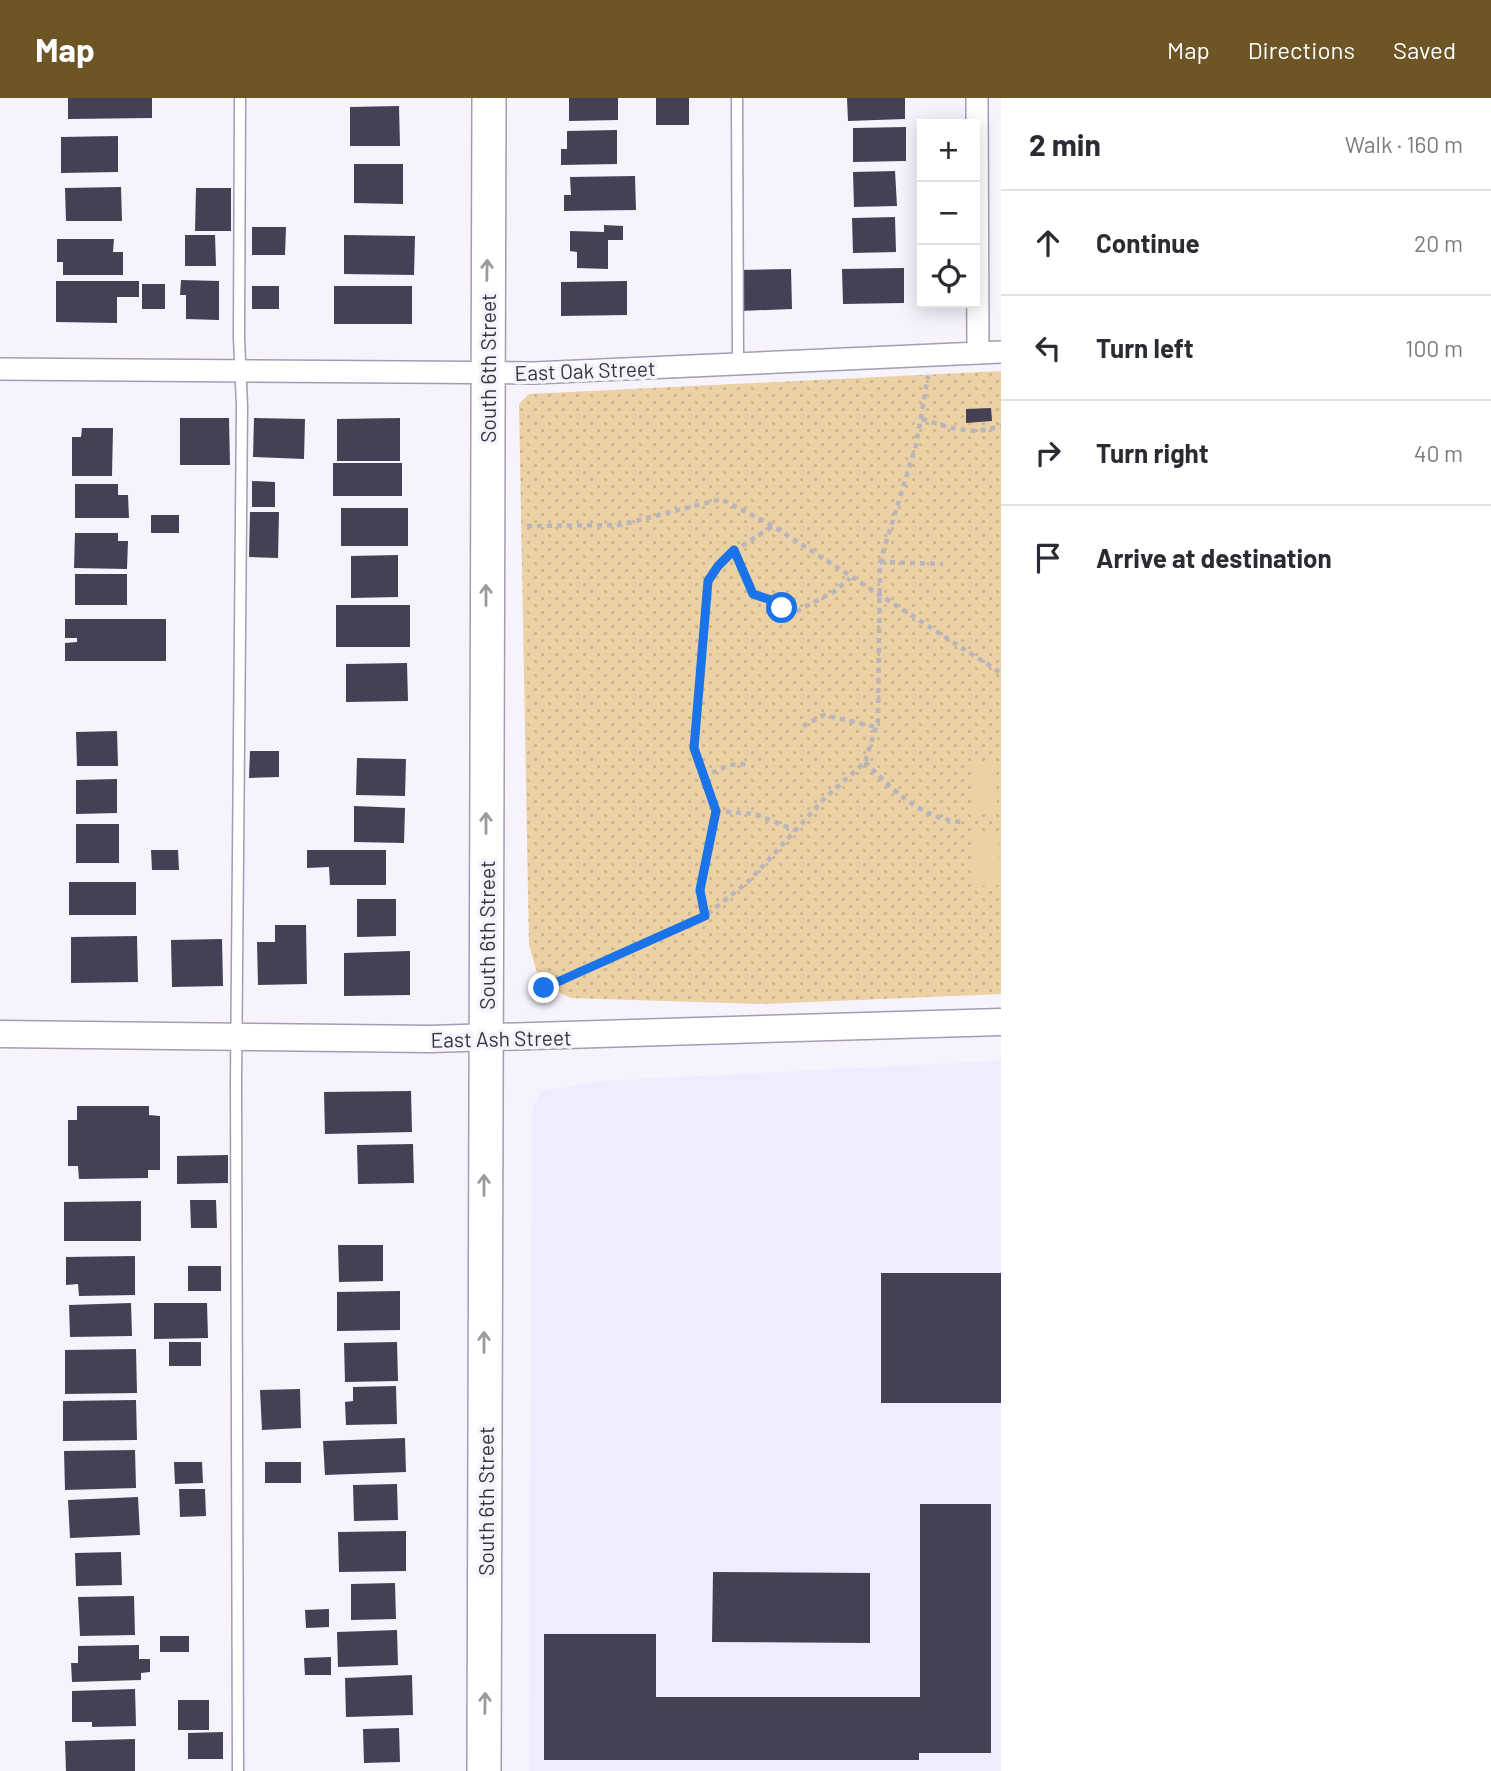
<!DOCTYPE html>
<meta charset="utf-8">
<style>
:root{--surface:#fff;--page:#f2f2f3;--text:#2b2b33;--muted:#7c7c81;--line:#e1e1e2;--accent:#6e5526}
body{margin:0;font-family:Barlow,sans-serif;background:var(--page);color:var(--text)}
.controls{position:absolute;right:21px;top:21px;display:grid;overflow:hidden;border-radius:0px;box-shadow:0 4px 18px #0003}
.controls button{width:63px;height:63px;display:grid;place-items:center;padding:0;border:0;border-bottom:2px solid var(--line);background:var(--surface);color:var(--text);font:35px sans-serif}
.stop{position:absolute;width:21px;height:21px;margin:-16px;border:5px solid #1a73e8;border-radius:50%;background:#fff}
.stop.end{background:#1a73e8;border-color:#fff;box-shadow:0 2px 7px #0008}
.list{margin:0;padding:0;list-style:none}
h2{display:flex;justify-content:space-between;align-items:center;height:91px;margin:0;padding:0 28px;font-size:30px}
h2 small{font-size:23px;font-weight:400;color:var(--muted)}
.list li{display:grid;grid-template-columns:46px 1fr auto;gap:21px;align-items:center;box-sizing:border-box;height:105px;padding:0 28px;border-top:2px solid var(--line)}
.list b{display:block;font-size:26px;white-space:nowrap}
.list em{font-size:23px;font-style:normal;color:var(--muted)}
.icon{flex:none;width:38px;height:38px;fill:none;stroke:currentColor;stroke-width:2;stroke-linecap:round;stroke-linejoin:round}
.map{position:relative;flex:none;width:1001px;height:1673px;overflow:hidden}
header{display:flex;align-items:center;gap:42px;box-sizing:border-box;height:98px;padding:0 35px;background:var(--accent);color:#fff}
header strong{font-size:33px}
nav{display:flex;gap:38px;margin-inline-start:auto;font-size:24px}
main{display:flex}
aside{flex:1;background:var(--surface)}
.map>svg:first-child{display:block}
</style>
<header>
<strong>Map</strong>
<nav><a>Map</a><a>Directions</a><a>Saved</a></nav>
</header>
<main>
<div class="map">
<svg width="1001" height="1673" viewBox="0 0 1001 1673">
<defs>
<pattern id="green-dots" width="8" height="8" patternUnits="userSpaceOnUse" patternTransform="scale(1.75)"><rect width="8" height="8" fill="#ebd1a4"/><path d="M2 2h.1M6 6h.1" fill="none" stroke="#cab48e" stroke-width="1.8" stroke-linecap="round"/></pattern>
</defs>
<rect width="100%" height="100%" fill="#f6f3fd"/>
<polygon fill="#f0ebfe" points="1001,963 1001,1673 529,1673 532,1012 541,993 604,983"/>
<polygon fill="url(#green-dots)" points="1001,273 1001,896 760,906 571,900 540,885 529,847 519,306 529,296"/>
<g fill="#ebd1a4">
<polygon points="972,663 996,663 997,715 973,716"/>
<polygon points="998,734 999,787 975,788 974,735"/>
</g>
<g fill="#464054">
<polygon points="68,0 152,0 152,20 68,21"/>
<polygon points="569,0 618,0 618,22 569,23"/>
<rect x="656" y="0" width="33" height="27"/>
<polygon points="847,0 905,0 905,21 848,23"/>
<polygon points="399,8 400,48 350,48 350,9"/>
<polygon points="906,29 906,63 853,64 853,30"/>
<polygon points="617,32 617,66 561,67 561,51 567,51 567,33"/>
<polygon points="118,38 118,74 61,75 61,39"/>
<polygon points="354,66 403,66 403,106 354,105"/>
<polygon points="895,73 897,108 854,109 853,74"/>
<polygon points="635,78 636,112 564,113 564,97 571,97 570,79"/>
<polygon points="121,89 122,123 66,123 65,90"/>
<polygon points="196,90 231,90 231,133 195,133"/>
<polygon points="895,119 896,154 853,155 852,120"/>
<polygon points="604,127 623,128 623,142 608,142 608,171 577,170 577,154 570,153 570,133 604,134"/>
<polygon points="252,129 286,129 285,157 252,157"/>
<polygon points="185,137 215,137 216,168 185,168"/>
<polygon points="344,137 415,138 414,177 344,176"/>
<polygon points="57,141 114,141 113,154 123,154 123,177 63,177 63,164 57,164"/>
<polygon points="904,170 904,205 843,206 842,171"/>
<polygon points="791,171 792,211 740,213 739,172"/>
<polygon points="181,182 219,183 219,222 186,221 186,197 180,197"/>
<polygon points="56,183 139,183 139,199 117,199 117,225 56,224"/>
<polygon points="627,183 627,217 561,218 561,184"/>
<rect x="142" y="186" width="23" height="25"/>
<rect x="252" y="188" width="27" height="23"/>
<rect x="334" y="188" width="78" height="38"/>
<polygon points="991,310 992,323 966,325 966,311"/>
<polygon points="180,320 229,320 230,367 180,367"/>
<polygon points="254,320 305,321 304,361 253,359"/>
<polygon points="400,320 400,363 337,363 337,321"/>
<polygon points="82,330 113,330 112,378 72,378 72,339 81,339"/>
<rect x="333" y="365" width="69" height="33"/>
<polygon points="252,383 275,384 275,409 252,409"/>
<polygon points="75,386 118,386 118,397 128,397 129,420 75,420"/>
<rect x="341" y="410" width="67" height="38"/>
<polygon points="250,414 279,414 278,460 249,459"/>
<rect x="151" y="417" width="28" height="18"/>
<polygon points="75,435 118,435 118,443 128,443 127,471 74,470"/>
<polygon points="398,457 398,499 351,500 351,458"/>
<rect x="75" y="476" width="52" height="31"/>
<rect x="336" y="507" width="74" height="42"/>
<polygon points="65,521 166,521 166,563 65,563 65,545 77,544 77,540 65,540"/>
<polygon points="407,565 408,603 346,604 346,566"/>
<polygon points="117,633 118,668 77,668 76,634"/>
<polygon points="250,653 279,653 279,679 249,680"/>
<polygon points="357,660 406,661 405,698 356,697"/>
<polygon points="117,681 117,715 76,716 76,682"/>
<polygon points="354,708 405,710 404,745 354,744"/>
<rect x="76" y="726" width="43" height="39"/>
<polygon points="151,752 178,752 179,772 152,772"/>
<polygon points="307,752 386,752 386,787 330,787 329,769 307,770"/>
<rect x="69" y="784" width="67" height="33"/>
<polygon points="357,801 396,801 396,838 357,839"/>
<polygon points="275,827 306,827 307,886 258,887 257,844 275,844"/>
<polygon points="137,838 138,884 71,885 71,839"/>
<polygon points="222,841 223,888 172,889 171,842"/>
<polygon points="410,853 410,897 344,898 344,855"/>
<polygon points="411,993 412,1034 325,1036 324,994"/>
<polygon points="77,1008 149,1008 149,1017 160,1018 160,1072 148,1072 148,1080 79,1081 78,1068 68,1068 68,1022 77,1022"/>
<polygon points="413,1046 414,1085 358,1086 357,1047"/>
<polygon points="228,1057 228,1085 177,1086 177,1058"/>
<polygon points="190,1102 216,1102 217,1130 191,1130"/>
<polygon points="141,1103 141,1143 64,1143 64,1104"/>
<polygon points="338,1147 383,1147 383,1183 339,1184"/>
<polygon points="135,1158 135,1197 79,1198 78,1186 66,1187 66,1159"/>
<rect x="188" y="1168" width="33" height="25"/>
<rect x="881" y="1175" width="120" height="130"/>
<polygon points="400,1193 400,1232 337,1233 337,1194"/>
<polygon points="131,1205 132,1238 70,1239 69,1207"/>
<polygon points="154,1205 207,1205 208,1240 154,1241"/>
<rect x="169" y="1244" width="32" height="24"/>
<polygon points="397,1244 398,1283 345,1284 344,1245"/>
<polygon points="136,1251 137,1295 65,1296 65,1252"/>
<polygon points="396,1288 397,1326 346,1327 345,1304 353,1303 353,1289"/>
<polygon points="300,1291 301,1330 262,1332 260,1292"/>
<polygon points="136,1302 137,1342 63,1343 63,1303"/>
<polygon points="405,1340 406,1374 325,1377 323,1343"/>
<polygon points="135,1352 136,1390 65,1392 64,1353"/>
<polygon points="174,1364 202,1364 203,1385 175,1386"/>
<rect x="265" y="1364" width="36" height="21"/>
<polygon points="397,1386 398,1422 354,1423 353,1387"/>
<polygon points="179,1391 205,1391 206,1418 180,1419"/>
<polygon points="138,1399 140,1437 70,1440 68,1402"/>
<polygon points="920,1406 991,1406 991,1655 919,1655 919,1662 544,1662 544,1536 656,1536 656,1599 920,1599"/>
<polygon points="406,1433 406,1473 339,1474 338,1434"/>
<polygon points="121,1454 122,1487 76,1488 75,1455"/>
<polygon points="713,1474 870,1475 870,1545 712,1544"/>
<polygon points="395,1485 396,1521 351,1522 351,1486"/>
<polygon points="134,1498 135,1537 80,1538 78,1499"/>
<polygon points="329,1511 329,1529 306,1530 305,1512"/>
<polygon points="397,1532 398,1567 338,1569 337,1534"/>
<rect x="160" y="1538" width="29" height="16"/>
<polygon points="139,1547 139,1561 150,1561 150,1574 141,1575 141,1582 72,1584 71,1565 78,1565 78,1548"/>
<polygon points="331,1559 331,1577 305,1577 304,1560"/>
<polygon points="412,1577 413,1617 346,1619 345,1580"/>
<polygon points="135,1591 136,1628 92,1629 92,1624 72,1624 72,1593"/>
<rect x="178" y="1602" width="31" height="30"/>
<polygon points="399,1630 400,1664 364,1665 363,1631"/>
<polygon points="223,1634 223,1661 188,1661 188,1635"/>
<polygon points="135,1641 135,1673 66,1673 65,1643"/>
</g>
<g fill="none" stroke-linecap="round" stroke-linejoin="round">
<g stroke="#a39cb3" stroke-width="13">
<g id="service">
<polyline points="737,0 738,266"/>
<polyline points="238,1673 236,983 242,308 239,240 240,0"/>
</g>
</g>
<g stroke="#a39cb3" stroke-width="24">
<g id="minor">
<polyline points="977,0 978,255"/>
<polyline points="0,271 534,275 1001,254"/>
</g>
</g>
<g stroke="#a39cb3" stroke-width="29">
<polyline id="tertiary" points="0,936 430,941 1001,924"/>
</g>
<g stroke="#a39cb3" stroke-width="36">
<polyline id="primary" points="484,1673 489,0"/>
</g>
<g stroke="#b8b5bf" stroke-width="4.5" stroke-dasharray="5 5" stroke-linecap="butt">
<path d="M922 321C951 330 971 338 1001 328"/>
<polyline points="527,428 620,427 721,401 773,428 1001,575"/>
<polyline points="734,452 753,496 774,503 788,518 835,493 850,480"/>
<polyline points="880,464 943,466"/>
<polyline points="803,628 824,617 876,629"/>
<path d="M865 664C893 692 920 720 961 724"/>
<polyline points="703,679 729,667 746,666"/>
<polyline points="716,713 755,716 795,732"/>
<path d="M705 818 700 792 716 713 694 650 705 501C712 462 742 448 773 428"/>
<polyline points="544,890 705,818 749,783 826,699 865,664 878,623 880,464 916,347 928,278"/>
</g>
<use href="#service" stroke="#fff" stroke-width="10"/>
<use href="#minor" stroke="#fff" stroke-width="21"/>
<use href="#tertiary" stroke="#fff" stroke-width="26"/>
<use href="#primary" stroke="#fff" stroke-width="33"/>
</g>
<defs><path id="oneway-shaft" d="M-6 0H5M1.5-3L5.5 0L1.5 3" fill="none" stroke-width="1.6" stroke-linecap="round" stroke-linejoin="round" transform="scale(1.75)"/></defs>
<g stroke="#9b9a9e">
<use href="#oneway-shaft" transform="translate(487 172) rotate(-89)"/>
<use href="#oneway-shaft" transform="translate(486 497) rotate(-90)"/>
<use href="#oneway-shaft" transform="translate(486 725) rotate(-90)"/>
<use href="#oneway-shaft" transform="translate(484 1087) rotate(-90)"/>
<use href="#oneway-shaft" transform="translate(484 1244) rotate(-90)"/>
<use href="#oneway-shaft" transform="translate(485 1605) rotate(-89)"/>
</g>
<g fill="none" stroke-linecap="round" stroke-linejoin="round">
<polyline stroke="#1a73e8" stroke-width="9" points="544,890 705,818 700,792 716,713 694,650 708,483 718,468 734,452 753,496 774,503 782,510"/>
</g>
<g text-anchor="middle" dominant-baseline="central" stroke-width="7" stroke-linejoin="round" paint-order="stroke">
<g font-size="21" fill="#37343d" stroke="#f6f3fd">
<text transform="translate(487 270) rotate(-90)">South 6th Street</text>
<text transform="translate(585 272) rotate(-2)">East Oak Street</text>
<text transform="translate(486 837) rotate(-90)">South 6th Street</text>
<text transform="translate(501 940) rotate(-1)">East Ash Street</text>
<text transform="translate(485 1403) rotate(-90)">South 6th Street</text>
</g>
</g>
</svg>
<div class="controls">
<button>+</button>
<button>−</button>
<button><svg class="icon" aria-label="locate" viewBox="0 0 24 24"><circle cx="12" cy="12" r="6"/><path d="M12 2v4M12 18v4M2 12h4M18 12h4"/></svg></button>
</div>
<div class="stop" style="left:782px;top:510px"></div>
<div class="stop end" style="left:544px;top:890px"></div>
</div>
<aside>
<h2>2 min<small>Walk · 160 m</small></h2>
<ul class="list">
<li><svg class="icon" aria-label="ahead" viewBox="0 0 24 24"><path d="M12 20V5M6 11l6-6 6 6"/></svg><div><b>Continue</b></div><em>20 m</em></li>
<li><svg class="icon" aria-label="left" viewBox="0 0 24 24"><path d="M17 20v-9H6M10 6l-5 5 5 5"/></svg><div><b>Turn left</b></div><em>100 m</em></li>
<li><svg class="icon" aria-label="right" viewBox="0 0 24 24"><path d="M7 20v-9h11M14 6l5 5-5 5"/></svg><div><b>Turn right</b></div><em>40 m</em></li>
<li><svg class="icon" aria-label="arrive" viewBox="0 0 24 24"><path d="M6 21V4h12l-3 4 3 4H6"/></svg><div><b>Arrive at destination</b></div></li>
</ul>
</aside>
</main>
